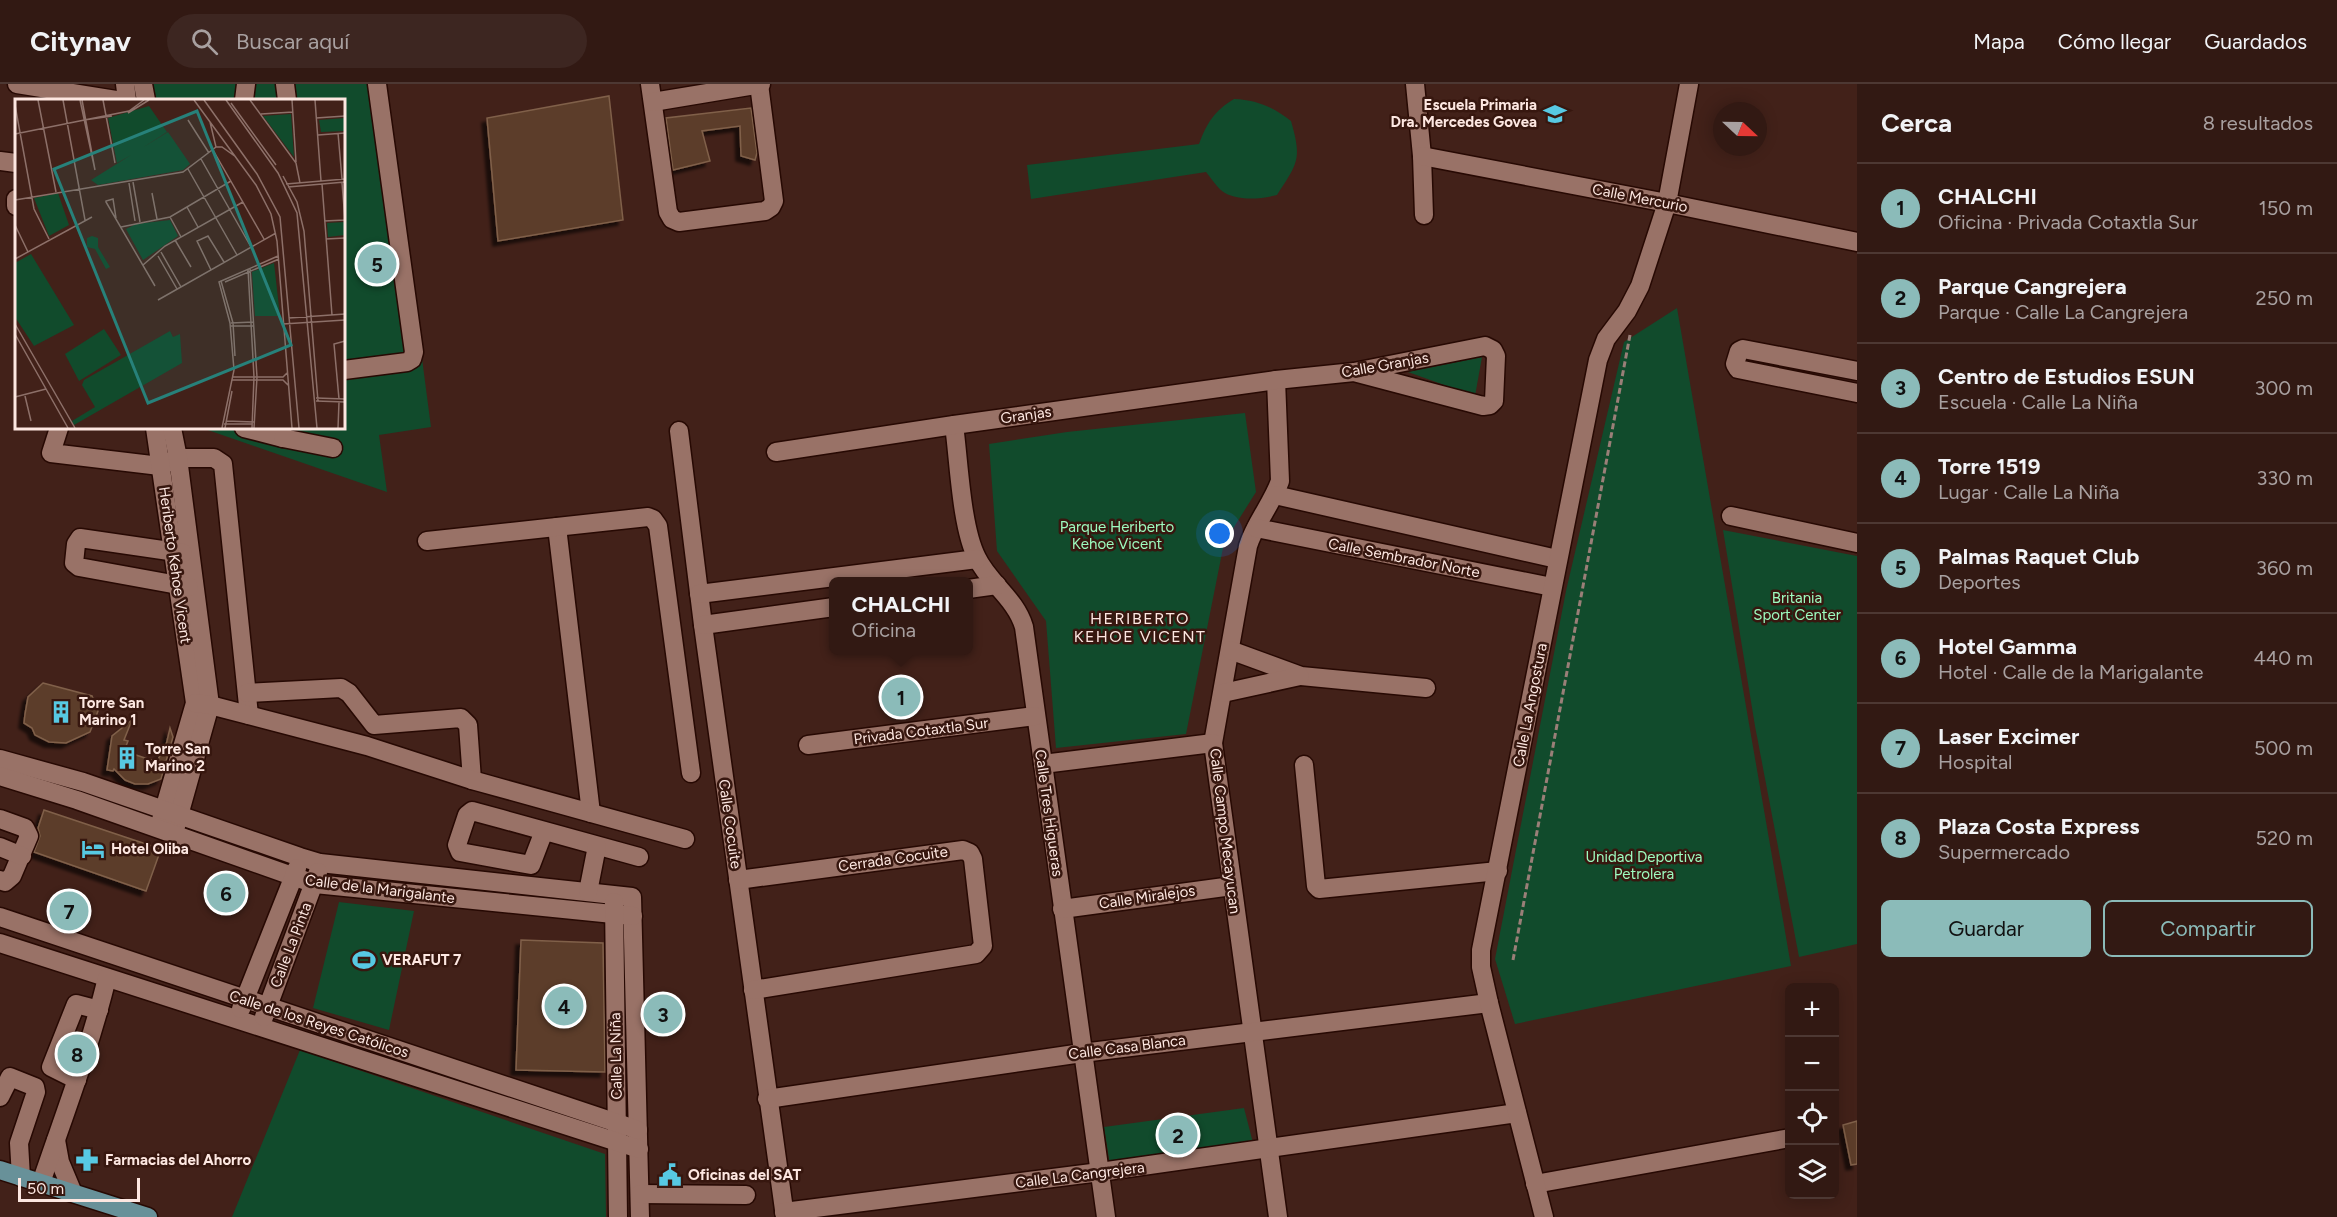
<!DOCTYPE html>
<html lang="es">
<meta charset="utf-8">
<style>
:root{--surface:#321913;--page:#3d2621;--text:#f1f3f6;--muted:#a8a0a0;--line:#4d3833;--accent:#8bbbb9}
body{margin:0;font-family:Figtree,sans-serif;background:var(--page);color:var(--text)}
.controls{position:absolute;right:18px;bottom:18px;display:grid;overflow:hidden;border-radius:9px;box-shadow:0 3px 15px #0003}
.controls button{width:54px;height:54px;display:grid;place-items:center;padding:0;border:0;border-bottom:2px solid var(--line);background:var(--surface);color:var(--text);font:30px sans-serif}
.compass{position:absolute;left:1713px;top:18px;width:54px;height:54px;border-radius:50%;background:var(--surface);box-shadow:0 3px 15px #0003;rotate:112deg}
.scale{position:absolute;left:18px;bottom:15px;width:122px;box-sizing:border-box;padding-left:6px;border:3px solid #fde7e1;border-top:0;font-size:16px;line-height:21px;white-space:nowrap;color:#fde7e1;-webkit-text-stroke:4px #37170f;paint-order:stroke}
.you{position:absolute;left:1220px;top:450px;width:21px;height:21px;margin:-15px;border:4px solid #fff;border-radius:50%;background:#1a73e8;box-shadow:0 0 0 9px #1a73e833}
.badge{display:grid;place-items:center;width:39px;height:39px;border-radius:50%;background:var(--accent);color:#111;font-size:20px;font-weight:700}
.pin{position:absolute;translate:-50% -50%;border:3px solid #fff;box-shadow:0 2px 6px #0006}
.popup{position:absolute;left:829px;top:493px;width:144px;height:78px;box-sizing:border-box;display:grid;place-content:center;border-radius:9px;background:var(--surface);filter:drop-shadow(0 2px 4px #0005);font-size:20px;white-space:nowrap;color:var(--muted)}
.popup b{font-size:22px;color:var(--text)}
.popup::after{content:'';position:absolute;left:50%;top:100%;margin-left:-12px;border:12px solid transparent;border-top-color:var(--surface)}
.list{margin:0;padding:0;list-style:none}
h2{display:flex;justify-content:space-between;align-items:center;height:78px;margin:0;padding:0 24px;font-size:26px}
h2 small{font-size:20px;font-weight:400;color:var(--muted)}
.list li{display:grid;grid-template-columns:39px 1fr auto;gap:18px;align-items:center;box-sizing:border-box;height:90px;padding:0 24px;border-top:2px solid var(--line)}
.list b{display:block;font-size:22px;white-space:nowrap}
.list p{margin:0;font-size:20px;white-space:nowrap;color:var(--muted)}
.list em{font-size:20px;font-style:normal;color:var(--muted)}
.actions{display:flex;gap:12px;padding:18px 24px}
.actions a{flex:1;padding:14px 0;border:2px solid var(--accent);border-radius:9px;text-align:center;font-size:21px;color:var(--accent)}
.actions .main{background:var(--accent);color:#111}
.icon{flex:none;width:33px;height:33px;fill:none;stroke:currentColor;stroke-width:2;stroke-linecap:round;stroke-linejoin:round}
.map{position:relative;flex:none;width:1857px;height:1133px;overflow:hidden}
header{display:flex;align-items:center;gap:36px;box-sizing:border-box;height:84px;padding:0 30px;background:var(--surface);border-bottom:2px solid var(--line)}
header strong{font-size:28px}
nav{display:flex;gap:33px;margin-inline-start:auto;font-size:21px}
.search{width:420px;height:54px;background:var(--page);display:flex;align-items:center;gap:15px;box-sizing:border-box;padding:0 21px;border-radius:33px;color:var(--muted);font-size:22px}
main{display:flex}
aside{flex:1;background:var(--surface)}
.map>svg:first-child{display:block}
</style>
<header>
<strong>Citynav</strong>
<div class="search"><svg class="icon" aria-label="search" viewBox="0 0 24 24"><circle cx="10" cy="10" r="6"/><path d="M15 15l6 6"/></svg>Buscar aquí</div>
<nav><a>Mapa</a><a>Cómo llegar</a><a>Guardados</a></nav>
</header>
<main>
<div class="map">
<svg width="1857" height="1133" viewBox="0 0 1857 1133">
<defs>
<filter id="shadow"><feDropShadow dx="-5" dy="5" stdDeviation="1.5" flood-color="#0009"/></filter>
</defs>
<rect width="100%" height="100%" fill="#422119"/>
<g fill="#114b2c">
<polygon points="137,0 386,0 431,343 379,351 387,408 202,344 344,344 344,16 140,16"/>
<path d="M1234 15C1257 16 1273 23 1291 37 1302 75 1298 79 1277 111 1261 115 1240 117 1225 109 1218 105 1211 94 1206 88L1031 115 1027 81 1199 60C1207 39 1214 27 1234 15Z"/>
<polygon points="1677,224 1791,882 1515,940 1495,875 1566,507 1624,258"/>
<polygon points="1482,273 1475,312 1408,288"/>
<polygon points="1245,329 1256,408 1224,459 1186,650 1056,664 1046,537 997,467 989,360 1067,348"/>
<polygon points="1723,446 1857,472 1857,860 1799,873 1755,642"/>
<polygon points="339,818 414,827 389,946 313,924"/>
<polygon points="300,966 605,1070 606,1133 232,1133"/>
<polygon points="1244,1024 1253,1059 1110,1081 1104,1043"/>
</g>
<g fill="#5c3e2a" stroke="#80604a" stroke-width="1.5" filter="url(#shadow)">
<polygon points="609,12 623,136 498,157 487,34"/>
<polygon points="751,24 757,69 755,76 741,72 740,42 702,47 710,77 673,86 666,34"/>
<polygon points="43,599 92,612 98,627 90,648 66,659 49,658 35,651 32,644 24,639 25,630 28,613"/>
<polygon points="132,636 124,656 128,657 124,667 157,678 161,669 164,670 170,644 173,653 161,695 148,700 135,700 125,696 114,685 113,687 107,686 112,652"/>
<polygon points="44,726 161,765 146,807 34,768 40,752 38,744"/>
<polygon points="521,856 603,859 605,988 516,986"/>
<polygon points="1857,1037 1857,1080 1851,1081 1843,1041"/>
</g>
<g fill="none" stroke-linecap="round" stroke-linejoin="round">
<g stroke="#270903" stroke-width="21">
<g id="minor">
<polyline points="17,0 116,16"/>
<polyline points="125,0 127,16"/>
<polyline points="143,0 146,16"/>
<polyline points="285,0 287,16"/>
<polyline points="650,0 668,128 672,135 679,138 765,127 771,123 774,117 759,0"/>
<polyline points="1415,0 1422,72 1424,131"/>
<polyline points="244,16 246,0"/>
<polyline points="653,18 761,0"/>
<polyline points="1422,72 1667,119 1857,158"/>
<polyline points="0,77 16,79"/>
<polyline points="16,115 16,122"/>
<polyline points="344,286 407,278 412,275 414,268 377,0"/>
<polyline points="1857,287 1743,265 1739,267 1735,280 1738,285 1857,309"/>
<path d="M1276 296 1280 397C1272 420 1255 439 1248 462L1213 659 1278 1133"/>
<path d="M954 341C959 377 961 443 977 474 989 499 1016 515 1024 543L1106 1133"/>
<polyline points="59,344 51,369 160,382 178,374 214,374 223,380 249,631"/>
<polyline points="155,344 195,619 161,736"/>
<polyline points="172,344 178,374 210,621 176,742"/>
<polyline points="244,344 283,354 282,344"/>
<polyline points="679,347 703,541 785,1133"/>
<polyline points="283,354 333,364"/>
<polyline points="776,368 954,341 1276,296 1354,288 1485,262 1493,266 1496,272 1494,317 1490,321 1483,322 1354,288"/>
<polyline points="1275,411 1557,475"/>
<polyline points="1731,432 1857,459"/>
<polyline points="557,443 591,729"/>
<polyline points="1256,444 1552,503"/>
<polyline points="427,457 648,433 653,435 658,442 691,689"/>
<polyline points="183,469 80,454 76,460 74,479 79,483 189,503"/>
<polyline points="968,505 997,501"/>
<polyline points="699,510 977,475"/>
<polyline points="703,541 834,523"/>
<polyline points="1230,566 1301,592 1426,604"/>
<polyline points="247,609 341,604 349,609 374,641 461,634 468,641 472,696"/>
<polyline points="1223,609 1300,592"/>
<polyline points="195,619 210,621 367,662 472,696 685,755"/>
<polyline points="808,661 1035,632"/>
<polyline points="0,675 83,698 300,773 320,779 632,813 640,1133"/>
<polyline points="1043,680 1213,659"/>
<polyline points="1304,681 1316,802 1319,805 1498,787"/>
<polyline points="0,692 77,716 315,800 633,832"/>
<polyline points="0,735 25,744 29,752 12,792 5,798 0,796"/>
<path d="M544 747 531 781 460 768 457 761 467 731 472 727C528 742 584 758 639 773"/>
<polyline points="0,763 22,772"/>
<polyline points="738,796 963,766 970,769 973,775 983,862 976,870 753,906"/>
<polyline points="588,808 597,762"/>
<polyline points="614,818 618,1133"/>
<polyline points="1062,825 1232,802"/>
<polyline points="0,833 638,1046"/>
<polyline points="0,859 639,1065"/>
<polyline points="241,925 297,784"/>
<polyline points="264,933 318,788"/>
<polyline points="77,996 51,983 76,920 99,926"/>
<polyline points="0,1013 10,993 35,1003 36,1008 19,1059 21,1093"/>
<polyline points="767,1015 1082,969 1489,919"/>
<polyline points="56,1056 60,1078 73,1109"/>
<path d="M41 1099C64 1031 90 964 107 894"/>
<polyline points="1535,1100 1790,1054"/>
<polyline points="640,1110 746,1111"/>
<polyline points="784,1128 1100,1088 1517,1029"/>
<polyline points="1544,1133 1489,919 1481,883 1481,866 1598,276 1606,255 1627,227 1640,202 1667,119 1689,0"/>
</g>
</g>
<g stroke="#270903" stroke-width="21">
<polyline id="major" points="0,1086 148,1133"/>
</g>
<polyline stroke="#9a7f78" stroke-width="3" stroke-dasharray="6 3" stroke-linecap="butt" points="1513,876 1630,251"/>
<use href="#minor" stroke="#997267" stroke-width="18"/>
<use href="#major" stroke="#689199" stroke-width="18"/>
</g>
<defs>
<g id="school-bare" transform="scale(1.8)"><path d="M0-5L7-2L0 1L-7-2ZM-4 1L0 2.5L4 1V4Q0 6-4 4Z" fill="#57c9e3" stroke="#37170f" stroke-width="2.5" paint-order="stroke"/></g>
<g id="building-bare" transform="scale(1.8)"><path d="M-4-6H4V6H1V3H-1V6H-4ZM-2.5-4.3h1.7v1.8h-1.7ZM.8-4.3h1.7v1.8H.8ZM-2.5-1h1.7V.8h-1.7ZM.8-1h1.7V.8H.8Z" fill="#57c9e3" stroke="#37170f" stroke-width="2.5" paint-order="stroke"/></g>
<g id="hotel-bare" transform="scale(1.8)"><path d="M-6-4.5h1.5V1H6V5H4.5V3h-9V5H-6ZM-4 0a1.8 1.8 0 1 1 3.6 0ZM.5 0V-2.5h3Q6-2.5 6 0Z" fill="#57c9e3" stroke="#37170f" stroke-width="2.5" paint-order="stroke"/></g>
<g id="stadium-bare" transform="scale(1.8)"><path d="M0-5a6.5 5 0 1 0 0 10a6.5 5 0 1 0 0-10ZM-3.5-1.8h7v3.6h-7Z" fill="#57c9e3" stroke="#37170f" stroke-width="2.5" paint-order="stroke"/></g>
<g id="pharmacy-bare" transform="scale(1.8)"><path d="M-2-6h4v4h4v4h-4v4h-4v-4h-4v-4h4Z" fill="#57c9e3" stroke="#37170f" stroke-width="2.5" paint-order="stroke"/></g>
<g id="civic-bare" transform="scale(1.8)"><path d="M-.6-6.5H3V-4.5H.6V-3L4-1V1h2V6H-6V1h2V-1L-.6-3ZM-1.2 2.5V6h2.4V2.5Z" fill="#57c9e3" stroke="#37170f" stroke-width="2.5" paint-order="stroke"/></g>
</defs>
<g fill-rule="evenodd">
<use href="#school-bare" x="1555" y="30"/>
<use href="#building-bare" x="61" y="628"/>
<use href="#building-bare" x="127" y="674"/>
<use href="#hotel-bare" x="93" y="765"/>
<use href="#stadium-bare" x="364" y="876"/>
<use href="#pharmacy-bare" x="87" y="1076"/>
<use href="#civic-bare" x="670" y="1091"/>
</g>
<g text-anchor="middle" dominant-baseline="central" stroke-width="5" stroke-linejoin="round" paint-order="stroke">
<g font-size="15" font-weight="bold" fill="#fde7e1" stroke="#37170f" text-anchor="start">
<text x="1537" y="21" text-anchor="end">Escuela Primaria<tspan x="1537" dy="17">Dra. Mercedes Govea</tspan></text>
<text x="79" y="619">Torre San<tspan x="79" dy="17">Marino 1</tspan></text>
<text x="145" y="665">Torre San<tspan x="145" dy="17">Marino 2</tspan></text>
<text x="111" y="765">Hotel Oliba</text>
<text x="382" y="876">VERAFUT 7</text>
<text x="105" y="1076">Farmacias del Ahorro</text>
<text x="688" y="1091">Oficinas del SAT</text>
</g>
<g font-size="15" fill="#fde7e1" stroke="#37170f">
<text transform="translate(1640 114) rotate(11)">Calle Mercurio</text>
<text transform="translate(1385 281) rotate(-10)">Calle Granjas</text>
<text transform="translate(1026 331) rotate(-8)">Granjas</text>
<text transform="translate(1404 474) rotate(11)">Calle Sembrador Norte</text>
<text transform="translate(175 481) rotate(82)">Heriberto Kehoe Vicent</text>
<text transform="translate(1530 621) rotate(-79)">Calle La Angostura</text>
<text transform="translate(921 647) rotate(-7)">Privada Cotaxtla Sur</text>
<text transform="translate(1049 729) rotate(82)">Calle Tres Higueras</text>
<text transform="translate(730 740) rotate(82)">Calle Cocuite</text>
<text transform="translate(1225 747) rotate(83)">Calle Campo Mecayucan</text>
<text transform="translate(893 775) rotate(-8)">Cerrada Cocuite</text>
<text transform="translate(380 805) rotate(7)">Calle de la Marigalante</text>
<text transform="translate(1147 813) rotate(-8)">Calle Miralejos</text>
<text transform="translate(291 861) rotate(-69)">Calle La Pinta</text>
<text transform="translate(319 940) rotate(18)">Calle de los Reyes Católicos</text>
<text transform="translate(1127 963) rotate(-7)">Calle Casa Blanca</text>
<text transform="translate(616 972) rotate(-91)">Calle La Niña</text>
<text transform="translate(1080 1091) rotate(-7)">Calle La Cangrejera</text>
</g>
<g font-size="15" fill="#9dfbbf" stroke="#37170f">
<text x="1117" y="443">Parque Heriberto<tspan x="1117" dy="17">Kehoe Vicent</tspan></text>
<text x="1797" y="514">Britania<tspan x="1797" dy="17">Sport Center</tspan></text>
<text x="1644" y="773">Unidad Deportiva<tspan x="1644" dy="17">Petrolera</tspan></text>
</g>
<g font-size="16" letter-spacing="1.5" fill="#fde7e1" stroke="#37170f">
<text x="1140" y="534">HERIBERTO<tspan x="1140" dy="18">KEHOE VICENT</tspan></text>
</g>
</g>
<g transform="translate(15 15)">
<rect width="330" height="330" fill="#422119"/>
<path d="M134 7 152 33 127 49 153 33 175 65 168 71 83 86 76 81 116 56 102 64 93 19ZM276 15 279 58 248 17ZM330 19V32L306 33 304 21ZM43 94 54 126 34 137 19 99ZM155 121 163 137 128 161 111 130 121 125ZM330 123V136L313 138 312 124ZM77 137 83 139V148L95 168 91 170 80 150 72 148V139ZM16 155 59 226 19 247 0 218V164ZM259 164 265 217H240L237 173ZM89 230 106 256 64 282 50 255ZM155 232 158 238 165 235 167 264 59 326 57 322 80 308 67 286 69 281Z" fill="#114b2c"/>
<path fill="none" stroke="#8d7069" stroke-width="1.5" d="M23 1 41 93M48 1 70 121M65 1 80 71 67 1M88 1 100 64M179 1 241 86 256 115 262 142 277 329M189 1 242 75 265 118 284 329M211 1 263 74 282 114 302 329M235 1 281 64 285 84M277 1 281 63M300 1 306 82M216 4 261 66M0 6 19 110 34 140M113 14 134 1M246 15 278 13M301 19 330 17M69 21 97 17M173 21 194 54M323 34 327 80M0 35 114 12 129 1M303 36 330 34M201 48H207L221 58M198 51 249 140M186 60 236 148M173 70 222 156M268 77 282 103 289 132 303 302M118 83 125 123M114 84 120 122M327 84 330 121M271 85 330 80M307 85 317 216M273 88 330 83M137 94 142 120M0 101 168 73 201 48 195 23M172 108 183 128M155 118 166 138M101 119 98 100 91 102V103L140 187M309 122 330 121M0 126 13 153M106 128 155 118 216 82M311 140 330 139M160 141 176 168M146 153 166 188M143 157 162 190M0 160 77 118M128 166 150 147 228 103M235 169 242 278 239 329M233 170 239 278 237 329M196 171 182 142 193 137 209 163M206 182 218 224 220 257M210 183 264 160M143 201 261 134M274 219 330 215M216 224 238 223M0 225 60 329M268 225 330 221M216 227H239M0 235 53 329M218 278H268L272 274M217 281H268L273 286M10 297 16 322M0 298 31 290M301 299 330 300M324 300 319 245 330 242M301 302 330 303M211 322 239 323M209 325H237M207 329 219 271 215 224 204 183 263 157M210 329 217 292M323 329 324 303"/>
<path fill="#27817a" fill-opacity="0.15" stroke="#27817a" stroke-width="3" d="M182 12 276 246 133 304 39 70Z"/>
<rect width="330" height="330" fill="none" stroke="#fde7e1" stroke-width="3"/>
</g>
</svg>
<div class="controls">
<button>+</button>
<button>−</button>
<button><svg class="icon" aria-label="locate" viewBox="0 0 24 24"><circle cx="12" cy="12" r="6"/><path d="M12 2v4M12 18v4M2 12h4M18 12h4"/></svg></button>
<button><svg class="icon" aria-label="layers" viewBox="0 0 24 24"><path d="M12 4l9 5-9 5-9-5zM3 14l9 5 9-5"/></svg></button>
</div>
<svg class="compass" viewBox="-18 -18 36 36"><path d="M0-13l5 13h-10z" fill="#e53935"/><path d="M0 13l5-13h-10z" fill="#a8a0a0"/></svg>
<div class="scale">50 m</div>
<div class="you"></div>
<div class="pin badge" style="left:901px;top:613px">1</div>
<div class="popup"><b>CHALCHI</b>Oficina</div>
<div class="pin badge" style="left:1178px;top:1051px">2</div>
<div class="pin badge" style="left:663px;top:930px">3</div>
<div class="pin badge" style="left:564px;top:922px">4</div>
<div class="pin badge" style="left:377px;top:180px">5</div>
<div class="pin badge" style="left:226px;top:809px">6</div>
<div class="pin badge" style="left:69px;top:827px">7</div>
<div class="pin badge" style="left:77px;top:970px">8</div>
</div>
<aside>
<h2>Cerca<small>8 resultados</small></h2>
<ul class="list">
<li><span class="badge">1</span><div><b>CHALCHI</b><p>Oficina · Privada Cotaxtla Sur</p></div><em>150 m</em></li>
<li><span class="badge">2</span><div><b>Parque Cangrejera</b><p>Parque · Calle La Cangrejera</p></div><em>250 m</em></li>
<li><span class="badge">3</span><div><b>Centro de Estudios ESUN</b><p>Escuela · Calle La Niña</p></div><em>300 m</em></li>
<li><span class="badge">4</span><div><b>Torre 1519</b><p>Lugar · Calle La Niña</p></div><em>330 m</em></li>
<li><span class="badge">5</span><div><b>Palmas Raquet Club</b><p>Deportes</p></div><em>360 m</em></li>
<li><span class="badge">6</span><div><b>Hotel Gamma</b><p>Hotel · Calle de la Marigalante</p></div><em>440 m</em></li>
<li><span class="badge">7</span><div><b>Laser Excimer</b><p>Hospital</p></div><em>500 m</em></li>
<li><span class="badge">8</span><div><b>Plaza Costa Express</b><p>Supermercado</p></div><em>520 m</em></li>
</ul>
<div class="actions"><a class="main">Guardar</a><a>Compartir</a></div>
</aside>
</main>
